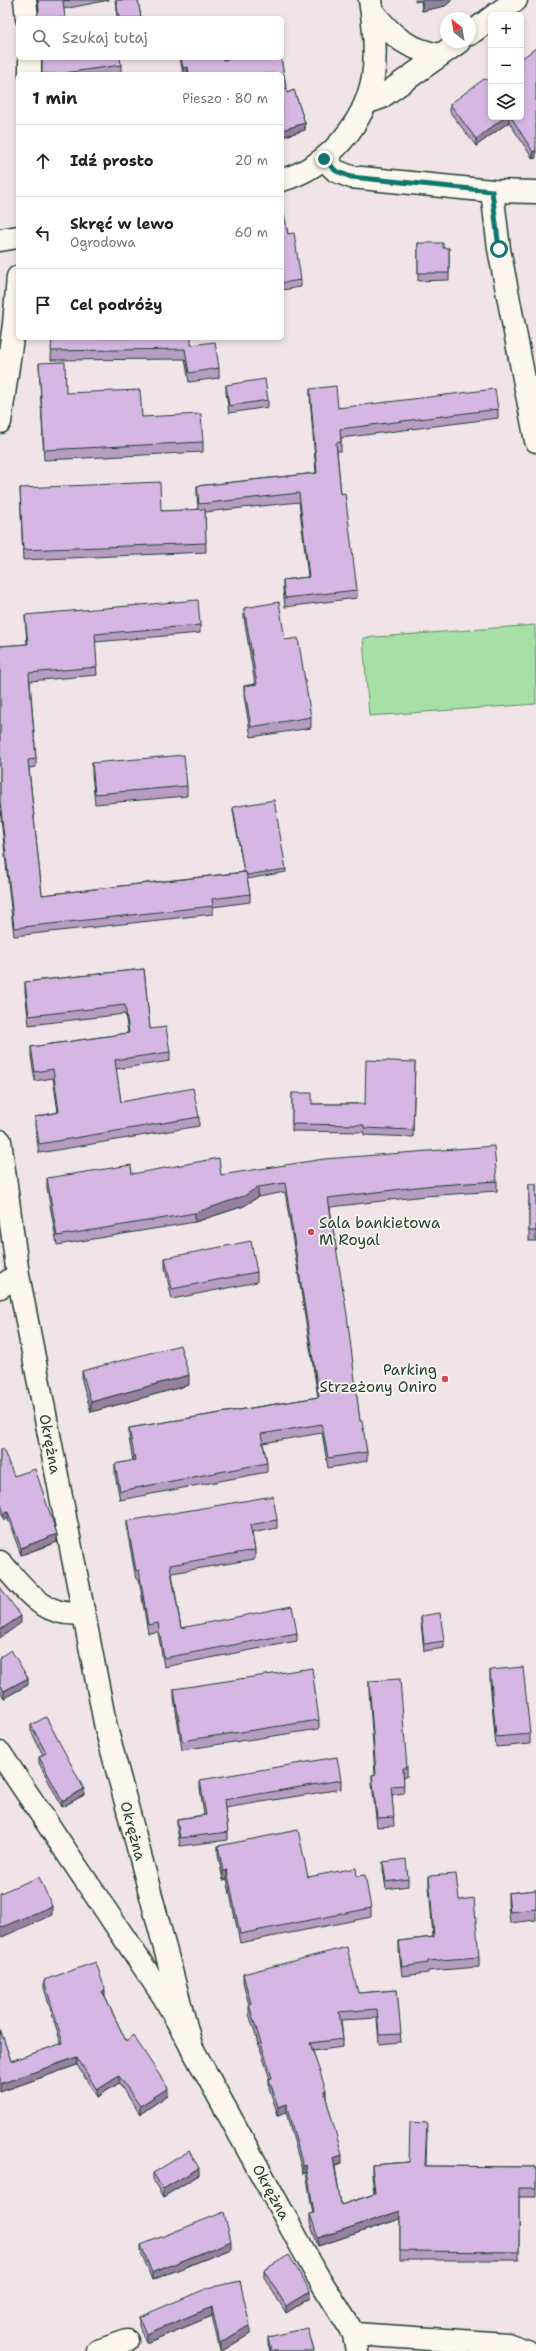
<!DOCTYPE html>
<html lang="pl">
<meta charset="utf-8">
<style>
:root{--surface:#fff;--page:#f6f6f6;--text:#222;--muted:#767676;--line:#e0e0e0}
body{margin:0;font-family:"Shantell Sans",sans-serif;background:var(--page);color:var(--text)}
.controls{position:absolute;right:12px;top:12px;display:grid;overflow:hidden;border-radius:6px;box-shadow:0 2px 6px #0003}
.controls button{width:36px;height:36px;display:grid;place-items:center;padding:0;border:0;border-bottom:1px solid var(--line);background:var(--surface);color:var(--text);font:20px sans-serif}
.compass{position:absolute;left:440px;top:12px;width:36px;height:36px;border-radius:50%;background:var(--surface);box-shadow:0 2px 6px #0003;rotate:329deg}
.stop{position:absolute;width:12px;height:12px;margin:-9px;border:3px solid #0f766e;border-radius:50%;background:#fff}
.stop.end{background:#0f766e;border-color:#fff;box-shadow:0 1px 4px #0008}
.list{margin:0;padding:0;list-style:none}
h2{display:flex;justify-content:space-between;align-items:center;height:52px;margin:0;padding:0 16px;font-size:17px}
h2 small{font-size:13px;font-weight:400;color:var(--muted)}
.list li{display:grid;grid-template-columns:26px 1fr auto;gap:12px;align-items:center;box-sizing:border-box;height:72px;padding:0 16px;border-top:1px solid var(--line)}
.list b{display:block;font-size:15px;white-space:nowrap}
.list p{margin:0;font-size:13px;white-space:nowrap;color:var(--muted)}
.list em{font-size:13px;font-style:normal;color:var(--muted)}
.icon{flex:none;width:22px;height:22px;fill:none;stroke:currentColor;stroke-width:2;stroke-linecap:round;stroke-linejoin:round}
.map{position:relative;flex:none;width:536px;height:2351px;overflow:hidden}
.search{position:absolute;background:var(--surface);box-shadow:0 2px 6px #0003;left:16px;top:16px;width:268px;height:44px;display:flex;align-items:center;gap:10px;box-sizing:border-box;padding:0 14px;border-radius:6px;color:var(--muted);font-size:15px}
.panel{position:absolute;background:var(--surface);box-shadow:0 2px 6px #0003;left:16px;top:72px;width:268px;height:268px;border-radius:6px}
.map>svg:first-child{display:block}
</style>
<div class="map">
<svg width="536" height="2351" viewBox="0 0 536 2351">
<rect width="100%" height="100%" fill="#f0e4e9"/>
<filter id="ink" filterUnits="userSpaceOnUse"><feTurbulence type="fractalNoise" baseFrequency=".025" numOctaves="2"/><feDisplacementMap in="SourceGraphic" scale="8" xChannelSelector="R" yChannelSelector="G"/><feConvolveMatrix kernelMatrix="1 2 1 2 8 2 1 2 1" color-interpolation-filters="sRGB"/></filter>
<g filter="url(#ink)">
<polygon fill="#a6e0a5" stroke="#628e6c" points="535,625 536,704 369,716 363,638"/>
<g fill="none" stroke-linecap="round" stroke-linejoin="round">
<g stroke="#1f3d34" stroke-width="25">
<g id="minor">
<polyline points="25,0 27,18"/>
<path d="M372 11C393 37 407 49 440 55"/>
<polyline points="495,15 516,0"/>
<polyline points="470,34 491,18"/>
<polyline points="30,58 30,74"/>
<polyline points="366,103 380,98 459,42"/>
<polyline points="324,159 336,171 351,177 492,191 536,192"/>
<path d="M282 180C328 167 365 123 373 77 377 51 374 25 370 0"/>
<polyline points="492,191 499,249 536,441"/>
<polyline points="0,240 18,237"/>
<polyline points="0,422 14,324 18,277"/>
<polyline points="0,1141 18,1275 106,1728 192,2049"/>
<polyline points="0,1287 18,1275"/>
<path d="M0 1562C25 1588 42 1618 82 1613"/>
<polyline points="0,1753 164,1997 317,2275 354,2334 357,2351"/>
<polyline points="354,2334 507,2344 527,2351"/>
<polyline points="98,2351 127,2341"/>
</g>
</g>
<use href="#minor" stroke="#fbf7ec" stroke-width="22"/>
</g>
<g fill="#b89dc3" stroke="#1f3d34">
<polygon points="37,0 109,0 64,9 39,12"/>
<polygon points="115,0 138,0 141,18 117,18"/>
<polygon points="415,0 452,0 445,6 422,11 421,1 415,2"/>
<polygon points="536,48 533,159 509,122 476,146 450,112 450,104 491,117 521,117"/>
<polygon points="42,58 121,65 121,73 112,74 42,74"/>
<polygon points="180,58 223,58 223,60 233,58 281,58 287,93 294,90 305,123 305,130 282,137 282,74 183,74"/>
<polygon points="282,205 288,234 301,280 301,287 282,290"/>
<polygon points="418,243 443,248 449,248 449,280 418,281"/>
<polygon points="52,338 191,345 219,368 219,378 189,382 185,359 51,360"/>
<polygon points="39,363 66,393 142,417 203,442 203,452 44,460"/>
<polygon points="226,385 268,400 268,407 229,413 226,392"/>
<polygon points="310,389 338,408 498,409 498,418 341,438 341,451 337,451 341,494 357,590 357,598 285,607 283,589 283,580 308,577 299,502 205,512 206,552 23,560 20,488 161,511 198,510 197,495 197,486 316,473 310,397"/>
<polygon points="244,608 285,640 311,717 311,728 251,737 244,696 244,686 255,684 244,618"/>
<polygon points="25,615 200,625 200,633 95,642 97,675 30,681 36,759 36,767 29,768 42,895 244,872 233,811 233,807 286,869 286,872 247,879 250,894 250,902 213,907 213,914 14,936 0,809 0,646 27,644"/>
<polygon points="92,763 187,786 187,796 95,804 92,773"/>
<polygon points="144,969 150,1029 170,1052 170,1061 116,1069 121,1102 199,1117 199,1126 39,1153 35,1126 35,1117 58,1112 53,1078 35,1081 31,1056 31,1047 128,1033 125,1014 29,1025 25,991 25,982"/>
<polygon points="415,1062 413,1137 364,1135 364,1132 292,1131 292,1093 312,1104 365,1104"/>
<polygon points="132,1174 221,1175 497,1181 497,1191 425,1196 330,1207 360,1421 367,1452 367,1461 328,1468 322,1433 263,1443 267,1463 267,1472 120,1500 115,1474 115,1464 133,1461 129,1438 129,1428 318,1397 285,1192 258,1197 244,1206 195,1222 57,1245 47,1188 47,1178"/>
<rect x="529" y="1184" width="7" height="57"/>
<polygon points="165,1258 257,1272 257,1282 172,1299 165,1268"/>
<polygon points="82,1371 189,1385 91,1412 82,1381"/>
<polygon points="0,1450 14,1476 57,1542 21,1555 8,1519 4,1520 0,1509"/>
<polygon points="277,1520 277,1528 252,1533 255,1550 255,1559 172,1573 181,1628 297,1633 297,1641 164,1667 158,1632 148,1633 139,1579 136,1579 127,1530 127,1521"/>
<polygon points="421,1616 444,1641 444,1648 424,1651 421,1623"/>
<polygon points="0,1657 28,1685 4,1698 0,1691"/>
<polygon points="490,1670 530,1734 530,1744 496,1747 490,1681"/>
<polygon points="369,1681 407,1768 407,1777 403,1777 404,1793 392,1795 394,1826 377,1827 372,1784 372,1775 375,1774 369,1690"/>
<polygon points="174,1689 319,1720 319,1729 182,1750 174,1698"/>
<polygon points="31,1725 84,1795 62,1807 39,1763 39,1757 43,1755 31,1731"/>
<polygon points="200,1780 341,1780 341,1789 225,1808 228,1832 228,1840 180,1846 177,1828 177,1819 204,1815 200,1788"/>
<polygon points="218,1846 308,1877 357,1876 371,1908 371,1917 240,1943 227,1879 223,1880 218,1855"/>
<polygon points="383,1862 408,1879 408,1886 386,1889 383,1869"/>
<polygon points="429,1876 459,1900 479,1957 479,1967 428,1971 428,1973 402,1976 399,1951 399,1941 433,1937 429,1886"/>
<polygon points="536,1890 536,1920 510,1923 508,1904 508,1893"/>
<polygon points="243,1974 358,1993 397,1990 401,2042 379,2044 377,2018 341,2020 343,2039 343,2047 313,2051 326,2098 342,2164 335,2166 341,2205 374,2194 372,2174 372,2165 409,2162 427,2131 426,2166 536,2167 536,2197 519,2197 519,2260 400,2260 400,2219 318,2246 310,2223 310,2214 313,2214 306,2173 303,2174 286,2112 278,2115 269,2088 269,2079 270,2079 249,2014 249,2005 243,1982"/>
<polygon points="44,1980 105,1997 126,2041 168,2095 140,2114 119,2083 97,2097 77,2065 0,2092 0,2029 11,2061 61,2044 44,1988"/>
<polygon points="153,2173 199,2175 163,2197 153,2180"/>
<polygon points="141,2245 231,2249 152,2280 141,2252"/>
<polygon points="264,2270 310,2298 286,2313 264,2277"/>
<polygon points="240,2281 250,2334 222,2351 220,2351 212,2316 146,2343 139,2326 139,2317"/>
<polygon points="268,2337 314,2351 270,2351 268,2344"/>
</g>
<g fill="#96809f" stroke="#1f3d34">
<polygon points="422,0 452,0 445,6 422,11"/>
<polygon points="188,67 188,74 183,74 183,68"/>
<polygon points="505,117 509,117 509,122 476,146 476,139"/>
<polygon points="305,123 305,130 282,137 282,130"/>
<polygon points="536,150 536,158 533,159 533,152"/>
<polygon points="258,1187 258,1197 244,1206 195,1222 195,1213"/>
<polygon points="189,1375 189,1385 91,1412 91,1402"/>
<polygon points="8,1512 8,1519 4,1520 4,1513"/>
<polygon points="57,1534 57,1542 21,1555 21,1548"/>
<polygon points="21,1616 21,1623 0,1638 0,1630"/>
<polygon points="28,1678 28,1685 4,1698 4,1691"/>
<polygon points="84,1789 84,1795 62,1807 62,1801"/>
<polygon points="227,1870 227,1879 223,1880 223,1871"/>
<polygon points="52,1906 52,1915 0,1938 0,1928"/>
<polygon points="105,1990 105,1997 102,1991"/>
<polygon points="77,2057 77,2065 0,2092 0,2084"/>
<polygon points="119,2076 119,2083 97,2097 97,2090"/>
<polygon points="168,2088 168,2095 140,2114 140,2106"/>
<polygon points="326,2090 326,2098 324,2091"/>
<polygon points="286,2104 286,2112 278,2115 278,2107"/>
<polygon points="342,2155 342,2164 333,2166 333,2158"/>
<polygon points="306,2165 306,2173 303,2174 303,2166"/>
<polygon points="199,2168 199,2175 163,2197 163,2189"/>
<polygon points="400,2211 400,2219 318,2246 318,2238"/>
<polygon points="231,2241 231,2249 152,2280 152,2273"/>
<polygon points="310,2291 310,2298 286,2313 286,2306"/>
<polygon points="212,2307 212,2316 146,2343 146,2334"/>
<polygon points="250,2325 250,2334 222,2351 220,2351 220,2343"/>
</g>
<g fill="#d6b7e3" stroke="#1f3d34">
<polygon points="38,0 70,0 63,1 65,18 36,18 39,10"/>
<polygon points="116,0 138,0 141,18 119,18"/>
<polygon points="536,48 536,150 533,152 511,117 521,117 521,59"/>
<polygon points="42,58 120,58 121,65 64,73 64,74 42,74"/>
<polygon points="181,58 223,58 223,60 233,58 281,58 287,93 294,90 305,123 282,130 282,74 189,74 188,67 183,68"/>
<polygon points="484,79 491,81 491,117 505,117 476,139 450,104"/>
<polygon points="282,205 288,234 294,233 301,280 282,283"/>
<polygon points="418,243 443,243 443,248 449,248 449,273 418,273"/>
<polygon points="52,338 191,338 191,345 215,342 219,368 189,373 185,349 51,351"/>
<polygon points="65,362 66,393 140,390 142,417 201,414 203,442 44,450 39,363"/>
<polygon points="265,379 268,400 229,406 226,385"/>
<polygon points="336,386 338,408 495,389 498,409 340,429 341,442 336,443 341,494 345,493 357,590 285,598 283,580 309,577 299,493 199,504 197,486 317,473 310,389"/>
<polygon points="160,482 161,511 205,509 206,543 23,550 20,488"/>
<polygon points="198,600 200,625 95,634 97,667 29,673 36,759 28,760 42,895 246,872 250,894 212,899 213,906 14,928 0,801 0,646 28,644 25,615"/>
<polygon points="279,602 285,640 298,638 311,717 251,727 244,686 257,684 244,608"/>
<polygon points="184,755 187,786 95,794 92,763"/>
<polygon points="274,800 286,869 247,875 246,872 244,872 233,807"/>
<polygon points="144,969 150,1029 166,1027 170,1052 115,1060 121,1102 193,1088 199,1117 39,1144 35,1117 59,1112 53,1069 35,1072 31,1047 129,1033 125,1005 29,1016 25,982"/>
<polygon points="366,1060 415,1062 413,1130 364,1128 364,1125 292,1124 292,1093 312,1093 312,1104 365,1104"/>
<polygon points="494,1146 497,1181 425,1186 328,1198 347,1315 360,1421 362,1421 367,1452 328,1458 322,1424 261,1434 267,1463 120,1491 115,1464 135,1460 129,1428 319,1397 285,1183 258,1187 244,1196 195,1213 57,1236 47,1178 131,1165 132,1174 219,1158 221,1175 324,1159"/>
<rect x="529" y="1184" width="7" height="47"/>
<polygon points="251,1241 257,1272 172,1289 165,1258"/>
<polygon points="180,1345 189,1375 91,1402 82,1371"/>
<polygon points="3,1449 14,1476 35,1469 57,1534 21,1548 8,1512 4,1513 0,1502 0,1450"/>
<polygon points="273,1496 277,1520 250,1525 255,1550 170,1565 181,1628 292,1606 297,1633 164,1658 158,1623 148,1625 139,1570 136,1571 127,1521"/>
<polygon points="0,1587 21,1616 0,1630"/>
<polygon points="440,1613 444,1641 424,1644 421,1616"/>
<polygon points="11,1650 28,1678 4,1691 0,1684 0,1657"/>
<polygon points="523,1667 530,1734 496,1737 490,1670"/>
<polygon points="312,1668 319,1720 182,1741 174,1689"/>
<polygon points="400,1679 407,1768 403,1768 404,1785 391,1786 394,1817 377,1818 372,1775 376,1774 369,1681"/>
<polygon points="46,1717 84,1789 62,1801 39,1757 46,1753 31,1725"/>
<polygon points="337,1757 341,1780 224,1800 228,1832 180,1838 177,1819 206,1815 200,1780"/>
<polygon points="298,1830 308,1877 356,1868 357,1876 365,1875 371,1908 240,1934 227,1870 223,1871 218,1846"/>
<polygon points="406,1859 408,1879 386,1882 383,1862"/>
<polygon points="456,1874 459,1900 474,1898 479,1957 428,1961 428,1963 402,1967 399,1941 434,1937 429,1876"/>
<polygon points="39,1877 52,1906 0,1928 0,1893"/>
<polygon points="536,1890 536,1909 510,1912 508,1893"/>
<polygon points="347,1947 358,1993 397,1990 401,2034 379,2035 377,2009 339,2012 343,2039 310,2043 326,2090 324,2091 342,2155 333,2158 341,2205 375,2194 372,2165 409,2162 410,2122 427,2123 425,2166 536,2167 536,2188 519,2188 519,2252 400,2251 400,2211 318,2238 310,2214 314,2213 306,2165 303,2166 286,2104 278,2107 269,2079 272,2078 249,2005 251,2004 243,1974"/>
<polygon points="96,1962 105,1990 102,1991 126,2041 133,2035 168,2088 140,2106 119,2076 97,2090 77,2057 0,2084 0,2029 11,2061 63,2043 44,1980"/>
<polygon points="189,2151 199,2168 163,2189 153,2173"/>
<polygon points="224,2212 231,2241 152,2273 141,2245"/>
<polygon points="289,2255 310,2291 286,2306 264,2270"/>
<polygon points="240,2281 250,2325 220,2343 212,2307 146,2334 139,2317 208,2288"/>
<polygon points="308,2328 314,2351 271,2351 268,2337"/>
</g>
</g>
<g fill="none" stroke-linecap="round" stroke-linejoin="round" filter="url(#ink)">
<polyline stroke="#0f766e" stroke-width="5" points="324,159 336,171 351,177 492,191 499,249"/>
</g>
<g fill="#d1495b" stroke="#fbf7ec" stroke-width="1.5">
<circle cx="311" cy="1232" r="4"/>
<circle cx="445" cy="1379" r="4"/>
</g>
<g text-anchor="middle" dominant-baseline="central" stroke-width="3.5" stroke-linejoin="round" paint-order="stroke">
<g font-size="15" fill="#1f3d34" stroke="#fbf7ec" text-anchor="start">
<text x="319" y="1223">Sala bankietowa<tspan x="319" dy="17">M Royal</tspan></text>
<text x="437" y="1370" text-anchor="end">Parking<tspan x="437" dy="17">Strzeżony Oniro</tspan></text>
</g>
<g font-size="15" fill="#1f3d34" stroke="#fbf7ec">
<text transform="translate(50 1444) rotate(79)">Okrężna</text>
<text transform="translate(133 1831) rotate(75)">Okrężna</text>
<text transform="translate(271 2192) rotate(61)">Okrężna</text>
</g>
</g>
</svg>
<div class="controls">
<button>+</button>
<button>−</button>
<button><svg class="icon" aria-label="layers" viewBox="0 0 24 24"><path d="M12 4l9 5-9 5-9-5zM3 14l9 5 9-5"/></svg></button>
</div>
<svg class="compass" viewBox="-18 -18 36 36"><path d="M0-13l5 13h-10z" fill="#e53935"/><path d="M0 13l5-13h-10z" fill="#767676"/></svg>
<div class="stop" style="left:499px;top:249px"></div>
<div class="stop end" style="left:324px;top:159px"></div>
<div class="search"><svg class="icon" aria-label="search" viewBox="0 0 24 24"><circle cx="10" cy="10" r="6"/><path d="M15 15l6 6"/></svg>Szukaj tutaj</div>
<section class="panel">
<h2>1 min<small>Pieszo · 80 m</small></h2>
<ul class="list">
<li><svg class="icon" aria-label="ahead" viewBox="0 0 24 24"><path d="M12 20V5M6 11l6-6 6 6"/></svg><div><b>Idź prosto</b></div><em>20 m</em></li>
<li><svg class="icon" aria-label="left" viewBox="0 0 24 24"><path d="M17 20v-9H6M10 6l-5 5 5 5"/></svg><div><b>Skręć w lewo</b><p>Ogrodowa</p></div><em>60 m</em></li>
<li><svg class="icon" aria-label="arrive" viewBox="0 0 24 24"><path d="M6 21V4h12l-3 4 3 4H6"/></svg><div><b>Cel podróży</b></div></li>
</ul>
</section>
</div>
